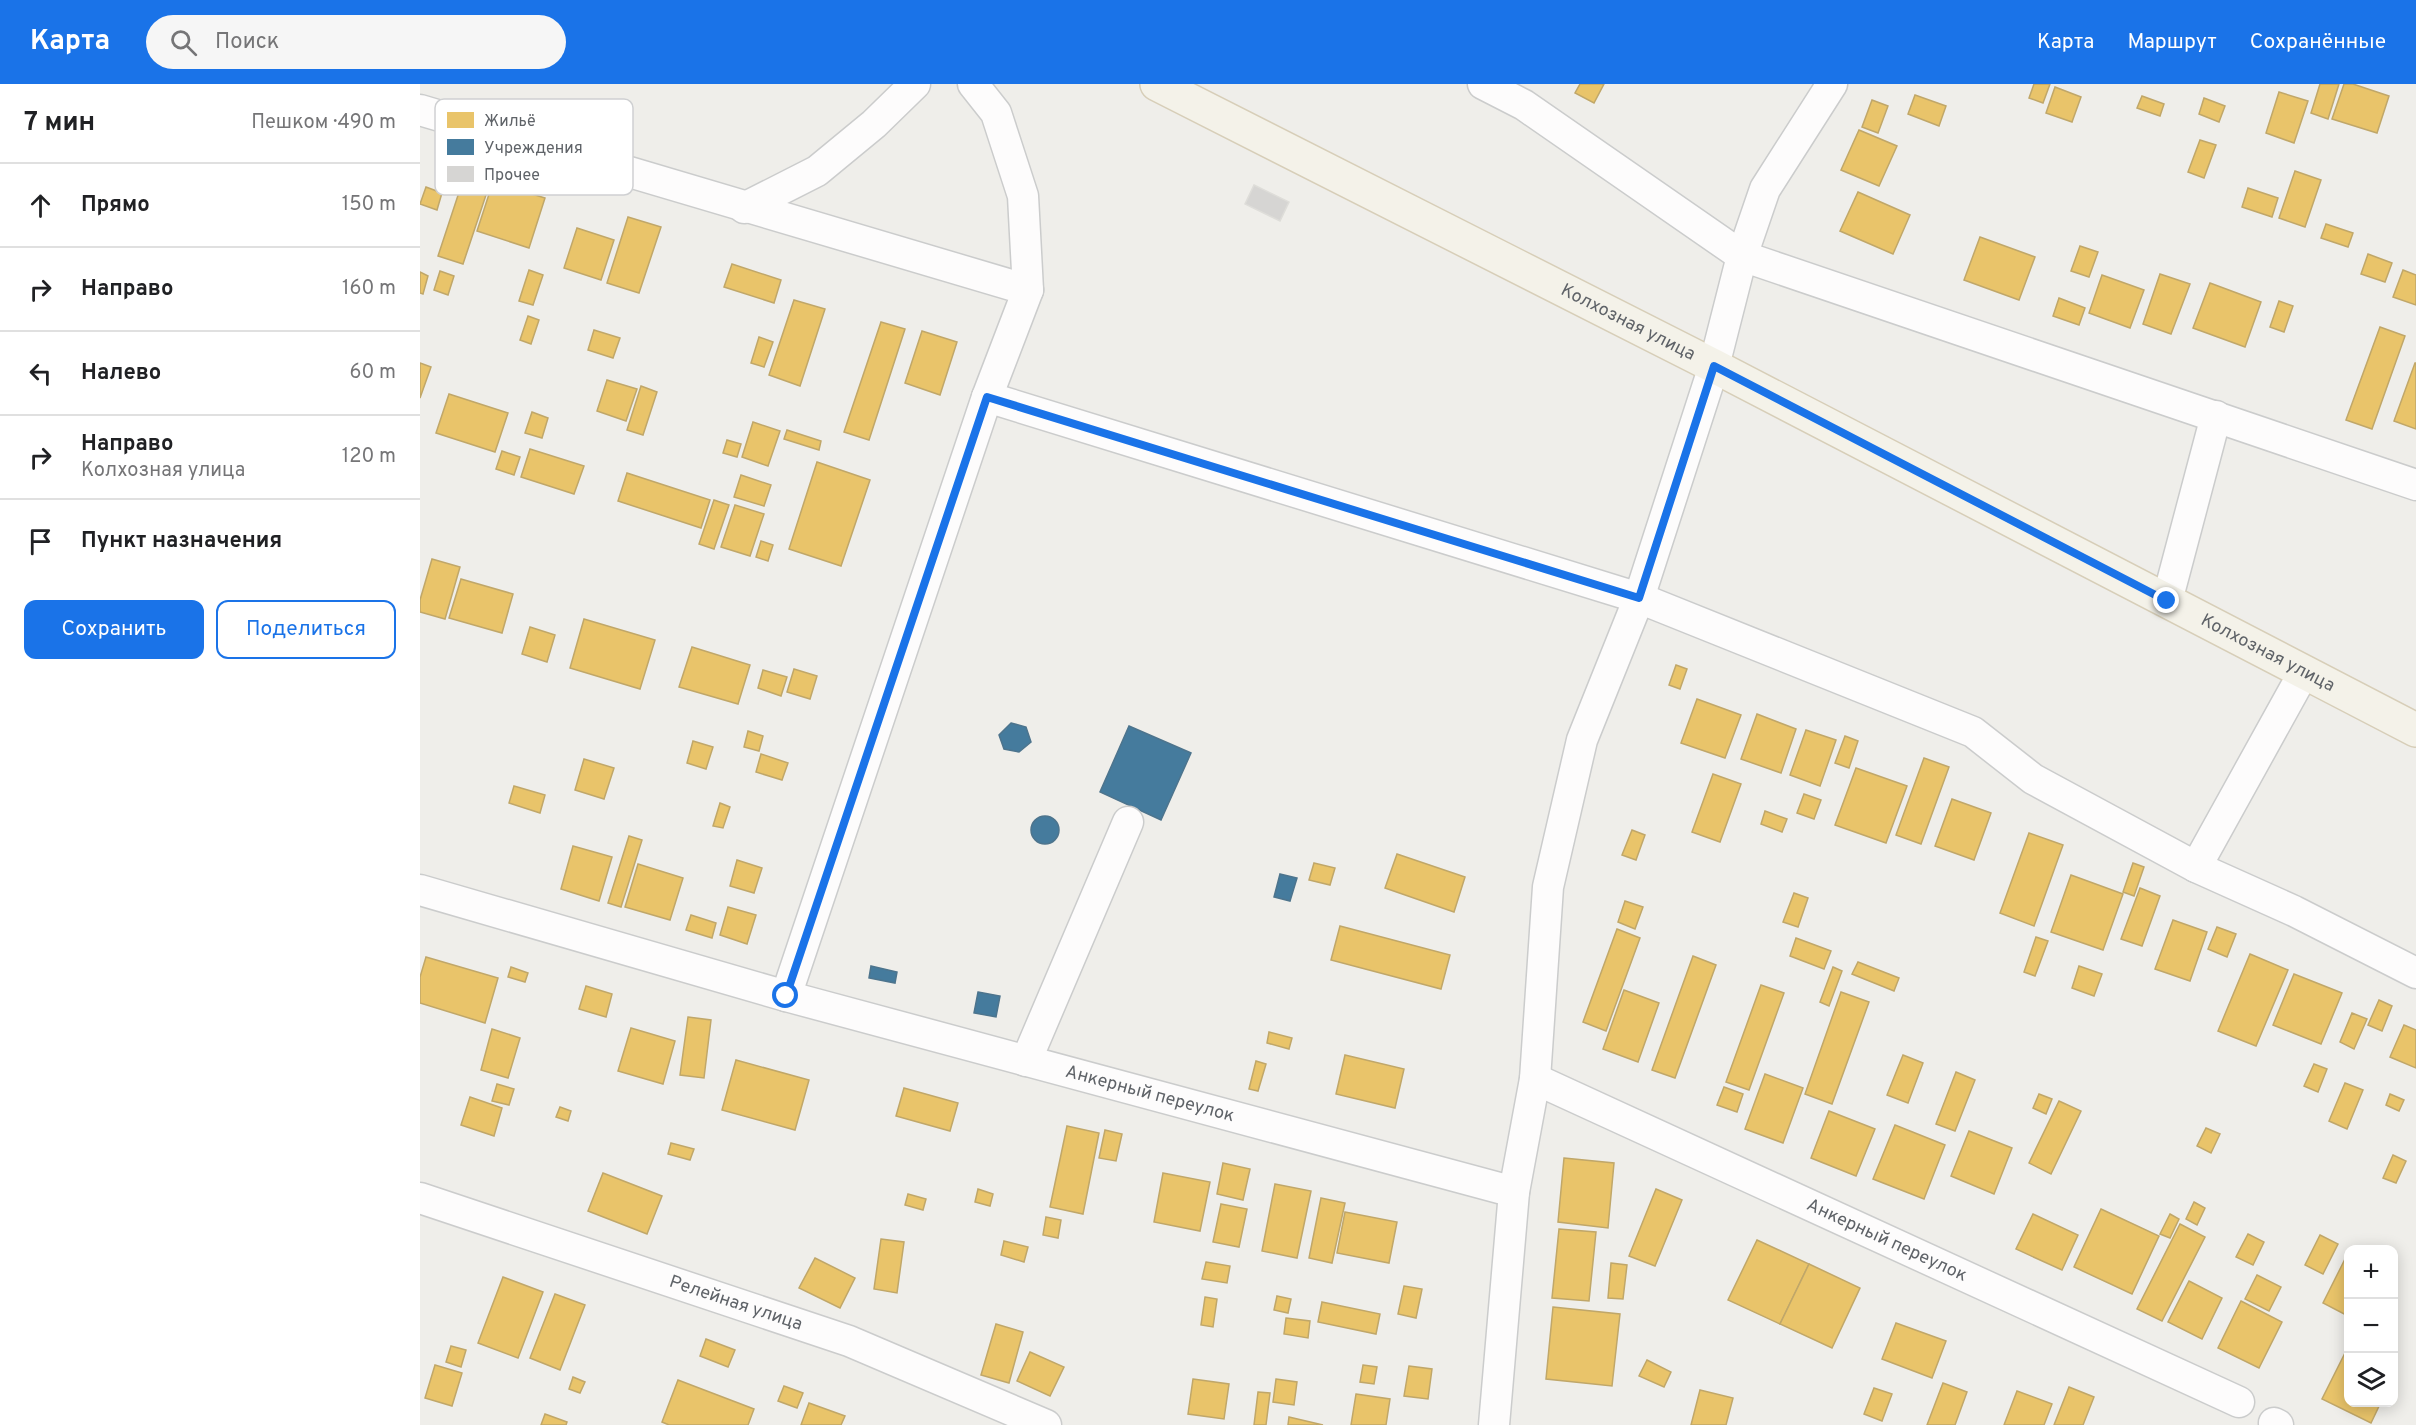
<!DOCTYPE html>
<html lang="ru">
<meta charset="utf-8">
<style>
:root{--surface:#fff;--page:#f6f6f6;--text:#202124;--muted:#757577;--line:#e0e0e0;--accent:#1a73e8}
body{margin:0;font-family:Overpass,sans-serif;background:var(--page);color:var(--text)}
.controls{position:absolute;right:18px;bottom:18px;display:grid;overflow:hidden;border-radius:12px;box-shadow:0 3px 15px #0003}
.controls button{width:54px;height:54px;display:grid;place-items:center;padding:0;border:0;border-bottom:2px solid var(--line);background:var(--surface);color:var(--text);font:30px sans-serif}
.stop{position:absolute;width:18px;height:18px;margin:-14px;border:4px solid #1a73e8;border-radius:50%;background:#fff}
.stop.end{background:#1a73e8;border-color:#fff;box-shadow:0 2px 6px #0008}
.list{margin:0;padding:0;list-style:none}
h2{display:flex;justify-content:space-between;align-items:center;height:78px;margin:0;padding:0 24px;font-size:26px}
h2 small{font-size:20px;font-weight:400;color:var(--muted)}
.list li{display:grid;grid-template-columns:39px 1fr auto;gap:18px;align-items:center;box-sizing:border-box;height:84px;padding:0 24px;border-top:2px solid var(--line)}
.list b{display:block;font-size:22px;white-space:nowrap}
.list p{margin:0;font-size:20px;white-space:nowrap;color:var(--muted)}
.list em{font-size:20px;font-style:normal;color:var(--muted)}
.actions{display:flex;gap:12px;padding:18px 24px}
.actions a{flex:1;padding:14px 0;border:2px solid var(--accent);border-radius:12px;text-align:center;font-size:21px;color:var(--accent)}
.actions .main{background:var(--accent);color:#fff}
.icon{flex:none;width:33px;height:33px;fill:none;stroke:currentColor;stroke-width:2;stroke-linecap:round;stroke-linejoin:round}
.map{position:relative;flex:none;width:1996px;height:1341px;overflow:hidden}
header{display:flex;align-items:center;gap:36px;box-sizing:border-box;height:84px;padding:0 30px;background:var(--accent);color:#fff}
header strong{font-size:28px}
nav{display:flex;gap:33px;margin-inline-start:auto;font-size:21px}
.search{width:420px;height:54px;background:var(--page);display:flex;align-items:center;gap:15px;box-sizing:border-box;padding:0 21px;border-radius:33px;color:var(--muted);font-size:22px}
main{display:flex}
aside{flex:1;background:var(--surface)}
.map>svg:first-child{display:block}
</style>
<header>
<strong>Карта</strong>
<div class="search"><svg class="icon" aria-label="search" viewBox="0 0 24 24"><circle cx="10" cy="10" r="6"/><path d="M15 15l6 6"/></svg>Поиск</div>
<nav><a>Карта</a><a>Маршрут</a><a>Сохранённые</a></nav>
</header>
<main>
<aside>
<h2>7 мин<small>Пешком · 490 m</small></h2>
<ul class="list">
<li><svg class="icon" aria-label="ahead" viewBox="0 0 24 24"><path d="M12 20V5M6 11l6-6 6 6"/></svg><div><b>Прямо</b></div><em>150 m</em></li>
<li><svg class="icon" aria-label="right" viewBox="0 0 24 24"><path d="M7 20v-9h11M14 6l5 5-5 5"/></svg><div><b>Направо</b></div><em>160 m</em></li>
<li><svg class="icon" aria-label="left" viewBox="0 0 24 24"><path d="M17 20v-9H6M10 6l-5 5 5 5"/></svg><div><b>Налево</b></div><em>60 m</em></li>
<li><svg class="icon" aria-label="right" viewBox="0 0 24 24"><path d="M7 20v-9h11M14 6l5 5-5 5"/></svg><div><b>Направо</b><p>Колхозная улица</p></div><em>120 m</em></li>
<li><svg class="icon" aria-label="arrive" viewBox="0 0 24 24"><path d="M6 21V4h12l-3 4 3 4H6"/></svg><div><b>Пункт назначения</b></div></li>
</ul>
<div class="actions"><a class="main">Сохранить</a><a>Поделиться</a></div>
</aside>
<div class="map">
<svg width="1996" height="1341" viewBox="0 0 1996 1341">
<rect width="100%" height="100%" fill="#efeeea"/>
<g fill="#e9c46a" stroke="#c0a769" stroke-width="1.5">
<polygon points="1160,0 1184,0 1174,19 1155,9"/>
<polygon points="1614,0 1630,0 1623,19 1609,14"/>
<polygon points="1900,0 1919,0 1908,35 1891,29"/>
<polygon points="1924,0 1933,0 1969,12 1957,49 1912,35"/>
<polygon points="1635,3 1661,13 1652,38 1626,29"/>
<polygon points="1859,8 1888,17 1874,59 1846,49"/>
<polygon points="1495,11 1526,22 1519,42 1488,30"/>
<polygon points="1722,12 1744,20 1740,32 1717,24"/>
<polygon points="1784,14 1805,22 1799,38 1779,30"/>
<polygon points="1452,16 1468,22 1458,49 1442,43"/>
<polygon points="1439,46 1477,62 1459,102 1421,86"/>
<polygon points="1780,56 1796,61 1784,94 1768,88"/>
<polygon points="49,78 74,87 43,180 18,172"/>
<polygon points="1875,87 1901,96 1885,143 1859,134"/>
<polygon points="73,98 125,114 109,164 57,147"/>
<polygon points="6,103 22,109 17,126 0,120"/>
<polygon points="1828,104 1858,114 1852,133 1822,123"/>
<polygon points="1438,108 1490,131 1473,170 1420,147"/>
<polygon points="208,133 241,143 219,209 187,199"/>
<polygon points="1906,140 1933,149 1928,163 1901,154"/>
<polygon points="157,144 194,156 181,196 144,184"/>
<polygon points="1560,153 1615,173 1599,216 1544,196"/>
<polygon points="1660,162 1678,168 1669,193 1651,187"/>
<polygon points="1948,170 1972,179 1965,198 1941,190"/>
<polygon points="312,180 361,196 354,219 304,203"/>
<polygon points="109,186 123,191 113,221 99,217"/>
<polygon points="1983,186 1996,191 1996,221 1973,213"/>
<polygon points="20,187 34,192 28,211 14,206"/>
<polygon points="0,188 8,192 3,210 0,209"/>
<polygon points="1740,190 1770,200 1751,250 1723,240"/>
<polygon points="1682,191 1724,206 1710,244 1669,229"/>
<polygon points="1790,199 1841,218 1825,263 1773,244"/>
<polygon points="1639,214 1665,224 1659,241 1633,232"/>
<polygon points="374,216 405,225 380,302 349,291"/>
<polygon points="1859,217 1873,222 1864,248 1850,243"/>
<polygon points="108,232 119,236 111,260 100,256"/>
<polygon points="461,238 485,245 449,356 424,348"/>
<polygon points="1960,243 1985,252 1952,345 1926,336"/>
<polygon points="174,246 200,254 193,274 168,266"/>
<polygon points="502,247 537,258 520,311 485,299"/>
<polygon points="339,253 353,258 344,283 331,279"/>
<polygon points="0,279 11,283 0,314"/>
<polygon points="1995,279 1996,279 1996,345 1974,337"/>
<polygon points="187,296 217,305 206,337 177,327"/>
<polygon points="221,302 237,308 223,351 207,346"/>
<polygon points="29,310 88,329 75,368 16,349"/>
<polygon points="112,328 128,334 122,354 105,349"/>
<polygon points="333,338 360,347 348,382 322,373"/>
<polygon points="367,346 401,357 399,366 364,355"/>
<polygon points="307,356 321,360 317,373 303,369"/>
<polygon points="110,365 164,382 154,410 101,393"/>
<polygon points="82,367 100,373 94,391 76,385"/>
<polygon points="397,378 450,396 421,482 369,465"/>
<polygon points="207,389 290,416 281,444 198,417"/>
<polygon points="321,391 351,401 344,422 314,413"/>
<polygon points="294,416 309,421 294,465 279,460"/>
<polygon points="315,421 344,430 330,472 301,463"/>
<polygon points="341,457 353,461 348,477 336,473"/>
<polygon points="12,475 40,483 25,535 0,528 0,516"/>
<polygon points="41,495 93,510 82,549 29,534"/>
<polygon points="164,535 235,556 220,605 150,584"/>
<polygon points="110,543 135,551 127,578 102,570"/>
<polygon points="272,563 330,581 318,620 259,603"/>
<polygon points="1256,581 1267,585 1260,605 1249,601"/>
<polygon points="374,585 397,592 390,615 367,608"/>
<polygon points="343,586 367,593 361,612 338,604"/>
<polygon points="1277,615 1321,631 1305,674 1261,659"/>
<polygon points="1337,630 1376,645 1361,689 1321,675"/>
<polygon points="1386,646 1416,656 1400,702 1370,691"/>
<polygon points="328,647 343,652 339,667 324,663"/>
<polygon points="1425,652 1438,657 1429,684 1415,679"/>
<polygon points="273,657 293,663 286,685 267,679"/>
<polygon points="341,670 368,679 362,696 336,688"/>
<polygon points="1504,674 1529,683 1501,760 1476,751"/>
<polygon points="164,675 194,684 184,715 155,706"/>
<polygon points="1436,684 1487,702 1466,759 1415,741"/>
<polygon points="1293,690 1321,700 1300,758 1272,748"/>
<polygon points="94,702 125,711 120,729 89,719"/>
<polygon points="1384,710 1401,716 1394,735 1377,729"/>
<polygon points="1532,715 1571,729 1554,776 1515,762"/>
<polygon points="300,719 310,723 303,744 293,742"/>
<polygon points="1345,727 1367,735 1362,748 1341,740"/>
<polygon points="1212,746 1225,751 1216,776 1202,771"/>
<polygon points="1609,749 1643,761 1614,842 1580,829"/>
<polygon points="209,752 222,756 201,823 188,819"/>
<polygon points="153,762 192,773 179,817 141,805"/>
<polygon points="977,770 1045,793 1034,828 965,804"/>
<polygon points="317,776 342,784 334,809 310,802"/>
<polygon points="894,779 915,784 910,801 889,796"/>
<polygon points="1713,779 1724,783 1714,812 1703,808"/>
<polygon points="218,780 263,794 250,836 205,823"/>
<polygon points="1651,791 1703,810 1683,866 1631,848"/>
<polygon points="1720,804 1740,812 1722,862 1701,855"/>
<polygon points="1374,809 1388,814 1378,843 1363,838"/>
<polygon points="1205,817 1223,823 1215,845 1198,838"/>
<polygon points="308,823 336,831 327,860 300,851"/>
<polygon points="271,831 296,839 292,854 266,846"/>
<polygon points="1753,836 1787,848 1770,897 1735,885"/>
<polygon points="920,842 1030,871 1021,905 911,876"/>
<polygon points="1797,843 1816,850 1807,873 1788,865"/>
<polygon points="1197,845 1220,854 1186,947 1163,938"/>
<polygon points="1616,853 1628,857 1615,892 1604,888"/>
<polygon points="1376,854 1411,867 1404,885 1370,872"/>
<polygon points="1830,870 1868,886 1836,962 1798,947"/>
<polygon points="1273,872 1296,881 1255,994 1232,986"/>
<polygon points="6,873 78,894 65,939 0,919 0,893"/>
<polygon points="1438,878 1479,894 1474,907 1432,890"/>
<polygon points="1659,882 1682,890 1674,912 1652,904"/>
<polygon points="91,883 108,889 105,898 88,893"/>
<polygon points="1413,883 1422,887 1409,922 1400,918"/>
<polygon points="1874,890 1922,909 1901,960 1853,941"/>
<polygon points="1341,901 1364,909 1329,1006 1306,998"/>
<polygon points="166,902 192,910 186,933 159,925"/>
<polygon points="1204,906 1239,919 1218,978 1183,965"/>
<polygon points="1421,908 1449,918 1412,1020 1385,1010"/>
<polygon points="1959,916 1972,922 1962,947 1948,941"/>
<polygon points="1932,929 1947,935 1934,965 1920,958"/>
<polygon points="268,933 291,936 284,994 260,991"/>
<polygon points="1984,941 1996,946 1996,984 1970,973"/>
<polygon points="211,944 255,957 243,1000 198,987"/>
<polygon points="72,945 100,954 88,994 61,986"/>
<polygon points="849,948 872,954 869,965 847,959"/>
<polygon points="925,971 984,985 975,1024 916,1010"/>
<polygon points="1483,971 1503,979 1488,1019 1467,1011"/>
<polygon points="316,976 389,996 375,1046 302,1026"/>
<polygon points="836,977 846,980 838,1007 829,1005"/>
<polygon points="1894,980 1907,985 1898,1008 1884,1002"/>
<polygon points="1536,988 1555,996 1535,1047 1516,1040"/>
<polygon points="1345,990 1383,1004 1363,1059 1325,1045"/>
<polygon points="1925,999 1943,1006 1927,1045 1909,1037"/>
<polygon points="77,1000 94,1005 89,1021 72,1017"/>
<polygon points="1304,1003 1323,1010 1317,1028 1297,1021"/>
<polygon points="484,1004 538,1019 530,1047 476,1032"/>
<polygon points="1619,1010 1632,1015 1626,1030 1613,1024"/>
<polygon points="1970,1010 1984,1016 1979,1027 1966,1021"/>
<polygon points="50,1013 82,1024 74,1052 41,1041"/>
<polygon points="1639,1017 1661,1027 1631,1090 1609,1079"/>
<polygon points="140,1023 151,1027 148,1037 136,1033"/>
<polygon points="1409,1027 1455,1045 1436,1092 1391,1074"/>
<polygon points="1475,1041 1525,1061 1504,1115 1453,1095"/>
<polygon points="647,1042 679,1049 663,1130 630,1123"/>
<polygon points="1786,1044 1800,1050 1791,1069 1777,1062"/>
<polygon points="685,1046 702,1050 696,1077 679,1074"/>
<polygon points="1549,1047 1592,1064 1574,1110 1531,1092"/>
<polygon points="251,1059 274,1065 270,1076 248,1070"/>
<polygon points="1973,1071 1986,1077 1976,1099 1963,1094"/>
<polygon points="1144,1074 1194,1079 1188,1144 1138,1138"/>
<polygon points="803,1079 830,1085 823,1116 797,1110"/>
<polygon points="183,1089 242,1112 227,1150 168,1127"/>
<polygon points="743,1089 790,1098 780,1147 734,1138"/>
<polygon points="855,1100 891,1107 877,1174 842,1167"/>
<polygon points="558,1105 573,1110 570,1122 555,1118"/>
<polygon points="1236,1105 1262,1116 1235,1182 1209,1172"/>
<polygon points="488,1110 506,1115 503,1126 485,1121"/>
<polygon points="901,1114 925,1119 912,1179 889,1174"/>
<polygon points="1774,1118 1785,1124 1777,1141 1766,1135"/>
<polygon points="801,1120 827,1125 819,1163 793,1158"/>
<polygon points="1681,1125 1739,1152 1712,1210 1654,1183"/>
<polygon points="925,1128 977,1138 969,1179 917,1169"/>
<polygon points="1613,1130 1658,1151 1642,1186 1596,1165"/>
<polygon points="1750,1130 1759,1135 1750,1154 1740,1150"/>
<polygon points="626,1133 641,1136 638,1154 623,1151"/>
<polygon points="1760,1140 1785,1153 1742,1237 1717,1225"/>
<polygon points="1139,1145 1176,1148 1169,1217 1132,1214"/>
<polygon points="1828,1150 1844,1158 1833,1181 1816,1173"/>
<polygon points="1900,1151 1918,1160 1903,1190 1885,1181"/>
<polygon points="461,1155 484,1158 477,1209 454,1205"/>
<polygon points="1337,1156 1389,1180 1360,1240 1308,1216"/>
<polygon points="584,1157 608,1163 604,1178 581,1171"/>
<polygon points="1928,1169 1928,1232 1903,1219"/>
<polygon points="395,1174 435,1194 420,1224 379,1204"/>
<polygon points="786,1178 810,1182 807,1199 782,1195"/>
<polygon points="1191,1179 1207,1181 1203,1215 1188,1214"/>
<polygon points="1389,1180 1440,1204 1412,1264 1360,1240"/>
<polygon points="1837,1191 1861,1203 1849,1227 1825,1215"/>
<polygon points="83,1193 123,1208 98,1274 58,1259"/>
<polygon points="1769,1197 1802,1214 1782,1255 1748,1238"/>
<polygon points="984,1202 1002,1205 996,1234 978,1230"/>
<polygon points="135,1210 165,1221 140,1286 110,1274"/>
<polygon points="857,1212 871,1215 868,1229 854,1226"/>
<polygon points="785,1213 797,1215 793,1243 781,1241"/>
<polygon points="1821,1217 1862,1238 1839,1284 1798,1264"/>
<polygon points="902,1218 960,1230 956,1250 898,1238"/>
<polygon points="1133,1223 1200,1230 1192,1302 1126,1295"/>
<polygon points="866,1234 890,1237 888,1254 864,1250"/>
<polygon points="1476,1239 1526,1257 1512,1294 1462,1275"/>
<polygon points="576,1240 603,1248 589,1299 561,1291"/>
<polygon points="286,1255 315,1266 308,1283 280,1272"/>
<polygon points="31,1262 46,1266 41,1283 26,1278"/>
<polygon points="1926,1267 1928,1268 1928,1318 1961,1318 1951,1339 1902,1315"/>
<polygon points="610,1268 644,1283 630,1312 597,1297"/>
<polygon points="1227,1276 1251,1288 1244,1303 1219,1292"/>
<polygon points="15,1281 42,1289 32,1322 5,1314"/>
<polygon points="943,1281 957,1283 954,1300 940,1298"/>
<polygon points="989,1282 1012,1285 1008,1315 984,1312"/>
<polygon points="153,1293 165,1298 160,1309 149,1305"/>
<polygon points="773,1295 809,1300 804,1335 768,1330"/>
<polygon points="856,1295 877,1298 874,1321 853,1318"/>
<polygon points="258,1296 334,1325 328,1341 249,1341 242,1338"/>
<polygon points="1523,1299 1547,1308 1535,1341 1507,1341"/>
<polygon points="364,1302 383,1309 377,1324 358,1317"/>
<polygon points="1649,1303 1674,1313 1663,1341 1634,1341"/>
<polygon points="1454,1304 1472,1310 1462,1337 1444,1330"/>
<polygon points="1280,1306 1313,1314 1306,1341 1271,1341"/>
<polygon points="1597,1307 1632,1320 1624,1341 1584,1341"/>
<polygon points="838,1308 850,1309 846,1341 834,1341"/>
<polygon points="936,1310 970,1315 966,1341 931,1341"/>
<polygon points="389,1319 425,1332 421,1341 381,1341"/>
<polygon points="125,1330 147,1338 146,1341 121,1341"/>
<polygon points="869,1333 903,1341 868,1341"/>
</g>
<g fill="#457b9d" stroke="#4d748d" stroke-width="1.5">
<polygon points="591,639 606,643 611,658 599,668 584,665 579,651"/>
<polygon points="709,642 771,669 741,736 680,708"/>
<circle cx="625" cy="746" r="14"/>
<polygon points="860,790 877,794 870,817 854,813"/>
<polygon points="451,882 477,888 475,899 449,894"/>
<polygon points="558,908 580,912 576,933 554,929"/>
</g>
<polygon fill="#d6d5d3" stroke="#deddd9" stroke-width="1.5" points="834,101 869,118 860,137 825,120"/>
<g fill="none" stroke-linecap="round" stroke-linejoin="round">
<g stroke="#cbcccc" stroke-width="33">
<g id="minor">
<polyline points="553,0 576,29 603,112 608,206"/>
<polyline points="1063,0 1104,21 1322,172 1996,401"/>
<polyline points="0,26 608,206 567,313 366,912"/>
<polyline points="324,124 397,87 454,40 495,0"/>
<polyline points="567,313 1219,514 1553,648 1613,695 1776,783 1874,827 1996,889"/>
<polyline points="1747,517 1796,332"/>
<polyline points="1776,783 1884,588"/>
<path id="s1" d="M0 806 366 912 1094 1108"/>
<polyline points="606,977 708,738"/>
<path id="s2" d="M1115 995 1819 1318"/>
<path id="s3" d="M0 1114 429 1257 626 1341"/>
<polyline points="1854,1339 1858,1341"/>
<polyline points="1074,1341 1094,1108 1115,995 1128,803 1162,656 1219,514 1294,282 1322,172 1345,105 1412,0"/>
</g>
</g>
<g stroke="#d7ceb8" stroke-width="36">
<g id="major">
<path id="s4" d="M737 0 1294 282 1996 646"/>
</g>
</g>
<use href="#minor" stroke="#fdfcfc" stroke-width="30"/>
<use href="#major" stroke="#f4f2e9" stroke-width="33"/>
</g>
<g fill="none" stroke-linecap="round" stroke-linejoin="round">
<polyline stroke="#1a73e8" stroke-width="8" points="366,912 567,313 1219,514 1294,282 1747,517"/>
</g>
<g text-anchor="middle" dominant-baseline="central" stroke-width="6" stroke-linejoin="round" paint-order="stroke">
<g font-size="18" fill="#5f6368" stroke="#fff">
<text stroke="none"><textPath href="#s4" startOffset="528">Колхозная улица</textPath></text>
<text stroke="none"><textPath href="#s4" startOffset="1248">Колхозная улица</textPath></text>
<text stroke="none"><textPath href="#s1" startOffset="758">Анкерный переулок</textPath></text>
<text stroke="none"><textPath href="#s2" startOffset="387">Анкерный переулок</textPath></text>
<text stroke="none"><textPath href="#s3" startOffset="333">Релейная улица</textPath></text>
</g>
</g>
<rect x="15" y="15" width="198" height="96" rx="9" fill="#fff" stroke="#cfd0d2" stroke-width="1.5"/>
<rect x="27" y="28" width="27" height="16" fill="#e9c46a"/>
<rect x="27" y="55" width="27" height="16" fill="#457b9d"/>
<rect x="27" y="82" width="27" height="16" fill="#d6d5d3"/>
<g font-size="16" fill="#5f6368">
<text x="64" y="42">Жильё</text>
<text x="64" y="69">Учреждения</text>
<text x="64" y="96">Прочее</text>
</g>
</svg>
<div class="controls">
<button>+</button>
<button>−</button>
<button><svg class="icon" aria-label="layers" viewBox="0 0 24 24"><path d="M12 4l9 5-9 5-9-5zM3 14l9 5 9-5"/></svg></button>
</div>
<div class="stop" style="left:366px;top:912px"></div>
<div class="stop end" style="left:1747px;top:517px"></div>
</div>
</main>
